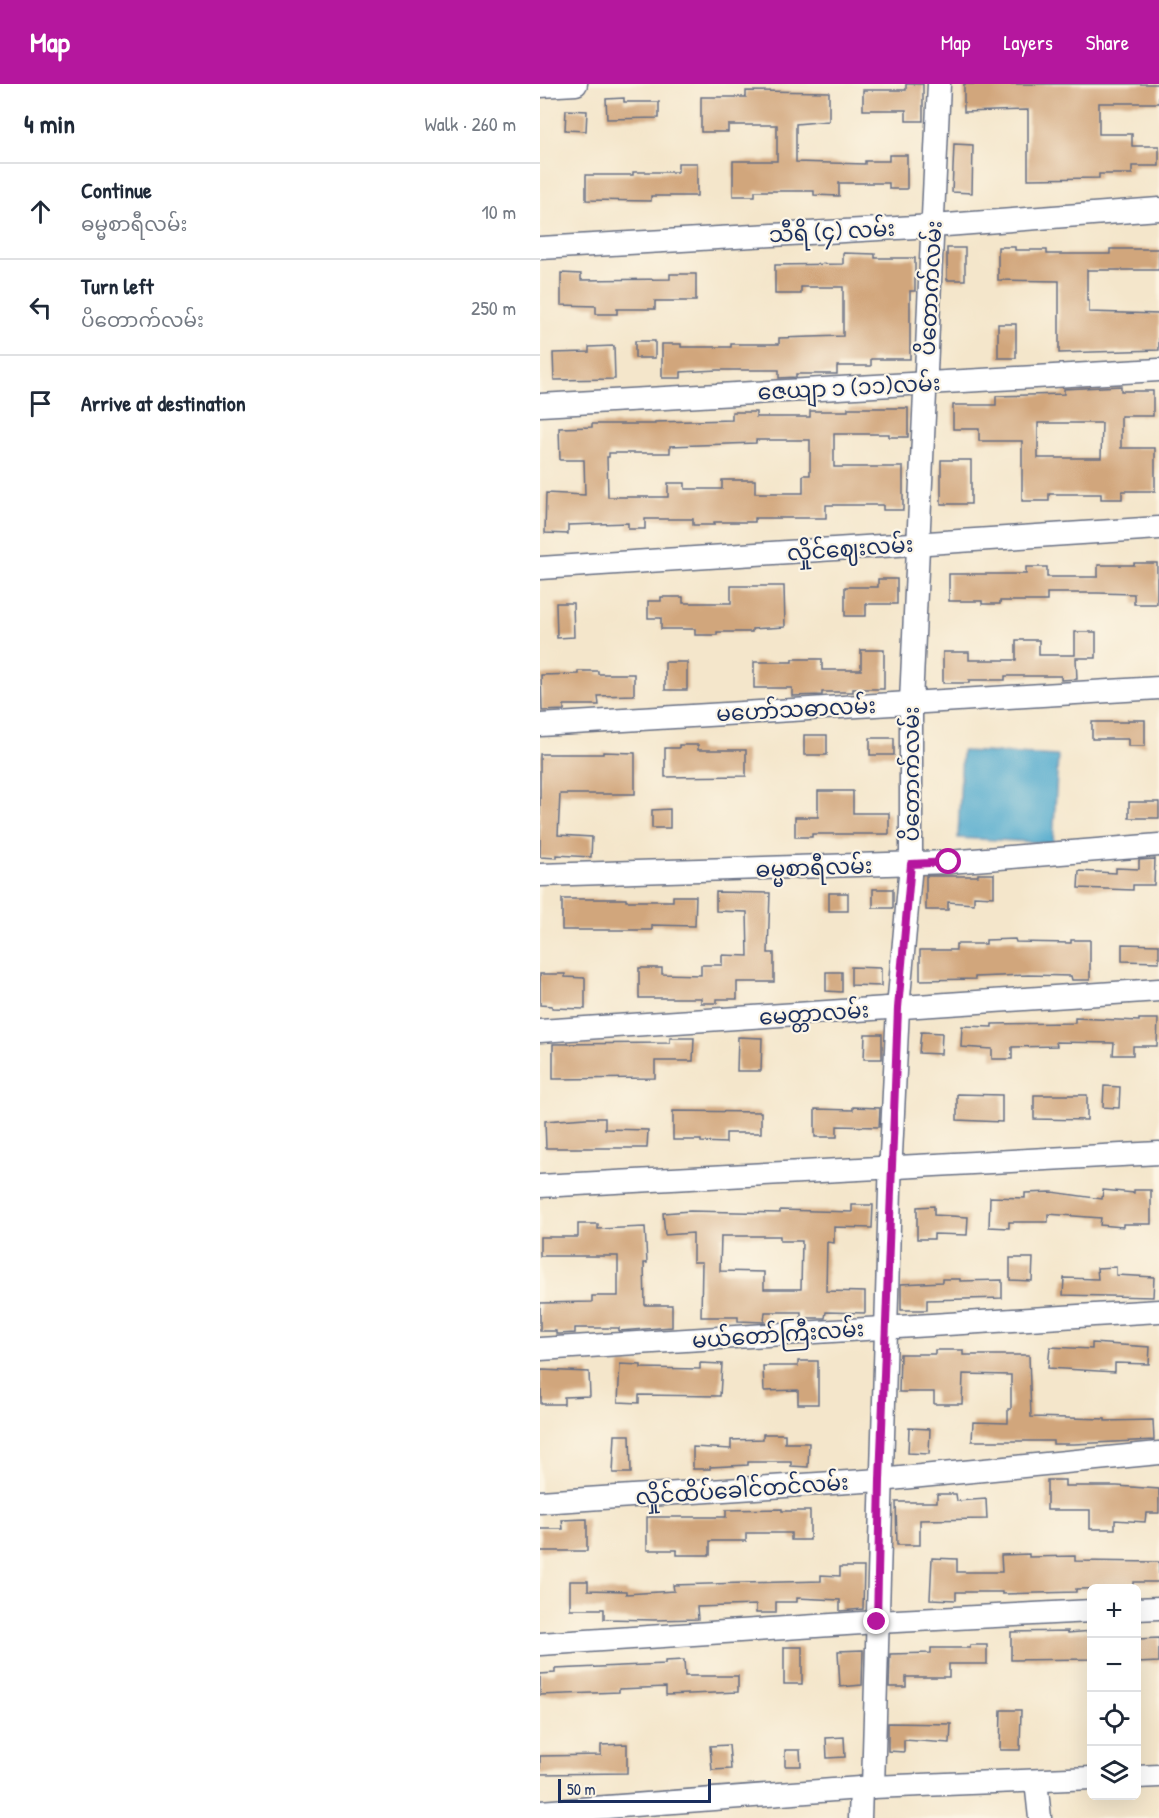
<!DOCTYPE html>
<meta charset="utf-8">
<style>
:root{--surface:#fff;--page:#f2f2f3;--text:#1f2937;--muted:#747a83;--line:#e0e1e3;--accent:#b5179e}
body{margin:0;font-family:"Patrick Hand","Noto Sans Myanmar",sans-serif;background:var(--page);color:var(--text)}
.controls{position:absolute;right:18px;bottom:18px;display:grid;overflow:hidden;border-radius:9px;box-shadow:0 6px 24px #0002}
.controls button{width:54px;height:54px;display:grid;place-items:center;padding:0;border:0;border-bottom:2px solid var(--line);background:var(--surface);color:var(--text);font:30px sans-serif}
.scale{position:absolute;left:18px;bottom:15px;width:153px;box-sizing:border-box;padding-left:6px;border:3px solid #1b2f5e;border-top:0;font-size:16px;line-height:21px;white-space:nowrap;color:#1b2f5e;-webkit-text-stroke:4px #fcf5e5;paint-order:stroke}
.stop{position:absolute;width:18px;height:18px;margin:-14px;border:4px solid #b5179e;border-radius:50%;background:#fff}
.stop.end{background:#b5179e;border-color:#fff;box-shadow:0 2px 6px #0008}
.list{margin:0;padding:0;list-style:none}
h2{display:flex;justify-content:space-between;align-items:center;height:78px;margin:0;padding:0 24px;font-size:26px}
h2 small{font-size:20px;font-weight:400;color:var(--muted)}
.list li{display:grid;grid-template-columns:39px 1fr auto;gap:18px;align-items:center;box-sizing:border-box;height:96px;padding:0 24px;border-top:2px solid var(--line)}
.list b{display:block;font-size:22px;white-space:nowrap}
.list p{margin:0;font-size:20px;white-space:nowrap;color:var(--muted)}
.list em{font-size:20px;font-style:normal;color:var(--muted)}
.icon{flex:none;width:33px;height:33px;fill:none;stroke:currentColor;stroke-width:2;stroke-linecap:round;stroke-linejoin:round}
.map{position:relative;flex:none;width:619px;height:1734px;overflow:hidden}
header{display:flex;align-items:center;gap:36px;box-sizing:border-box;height:84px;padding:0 30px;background:var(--accent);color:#fff}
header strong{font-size:28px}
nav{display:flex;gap:33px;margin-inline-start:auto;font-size:21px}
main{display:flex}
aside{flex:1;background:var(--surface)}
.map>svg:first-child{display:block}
</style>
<header>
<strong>Map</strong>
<nav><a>Map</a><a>Layers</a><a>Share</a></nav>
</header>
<main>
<aside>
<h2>4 min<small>Walk · 260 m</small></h2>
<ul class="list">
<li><svg class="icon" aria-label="ahead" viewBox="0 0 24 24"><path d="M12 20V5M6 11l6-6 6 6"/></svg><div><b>Continue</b><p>ဓမ္မစာရီလမ်း</p></div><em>10 m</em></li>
<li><svg class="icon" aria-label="left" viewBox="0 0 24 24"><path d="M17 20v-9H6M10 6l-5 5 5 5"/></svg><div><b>Turn left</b><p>ပိတောက်လမ်း</p></div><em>250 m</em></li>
<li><svg class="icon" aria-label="arrive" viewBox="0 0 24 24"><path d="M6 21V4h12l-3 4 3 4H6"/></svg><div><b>Arrive at destination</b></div></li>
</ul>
</aside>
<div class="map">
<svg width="619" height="1734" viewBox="0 0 619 1734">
<rect width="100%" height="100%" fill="#fcf5e5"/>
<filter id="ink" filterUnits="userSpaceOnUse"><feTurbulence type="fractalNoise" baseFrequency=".0167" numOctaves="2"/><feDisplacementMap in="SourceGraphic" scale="12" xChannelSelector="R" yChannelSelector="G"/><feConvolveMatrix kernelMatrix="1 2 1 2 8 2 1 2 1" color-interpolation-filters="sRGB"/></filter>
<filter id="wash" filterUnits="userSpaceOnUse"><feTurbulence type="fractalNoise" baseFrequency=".008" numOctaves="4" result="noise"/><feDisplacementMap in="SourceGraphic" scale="24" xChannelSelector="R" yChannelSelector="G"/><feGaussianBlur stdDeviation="1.35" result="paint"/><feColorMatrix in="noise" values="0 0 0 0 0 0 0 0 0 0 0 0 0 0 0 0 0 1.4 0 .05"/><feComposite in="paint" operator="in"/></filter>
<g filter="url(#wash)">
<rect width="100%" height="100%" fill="#f4e6cb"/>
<polygon fill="#51aace" stroke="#366c96" stroke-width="1.5" points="422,667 518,672 513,759 418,754"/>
<g id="blocks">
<g fill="#d1a67b" fill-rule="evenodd">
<polygon points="366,0 383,0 383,37 366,37 366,26 323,26 323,6 366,6"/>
<polygon points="424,0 619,0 619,19 559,19 559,50 592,50 592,62 619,62 619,82 592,82 592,90 559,90 559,94 488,95 488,26 424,28"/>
<polygon points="206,7 289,8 289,37 256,40 256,78 325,80 325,77 349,77 349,71 367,71 367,105 349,105 349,99 299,99 299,112 274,111 274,107 215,107 215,112 193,112 193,77 237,77 237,41 188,41 188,48 161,48 161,13 206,13"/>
<polygon points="84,14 84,18 119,18 119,34 67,35 66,15"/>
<polygon points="26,26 47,27 46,47 25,46"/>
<polygon points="414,60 433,61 432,109 412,108"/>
<polygon points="138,79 157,79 157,112 111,112 111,117 46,116 46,91 93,91 93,88 138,88"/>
<polygon points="458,163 475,163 475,166 507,166 507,170 570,170 570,165 619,165 619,186 547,186 547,217 549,217 549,228 619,230 619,266 519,269 519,197 458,196"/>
<rect x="407" y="164" width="18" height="32"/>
<polygon points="303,169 335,170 335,174 375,174 375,207 370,207 370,275 331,275 331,282 297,282 297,290 256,290 256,293 239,294 239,286 177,286 141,288 141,294 122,294 122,260 141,260 141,263 191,263 191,260 239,260 239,254 303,252 303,203 261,203 261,210 235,210 235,181 303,180"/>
<polygon points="21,189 41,190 41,196 130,195 130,190 156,190 156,217 115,217 115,225 77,225 77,230 56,230 56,222 21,221"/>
<rect x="458" y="240" width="18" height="34"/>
<rect x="95" y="257" width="20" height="17"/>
<polygon points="74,262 75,295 14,296 13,269 49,268 49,263"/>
<path d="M581 302V307H613V332H581V364H615V407H582V415H561V410H509V417H482V357H439V345H413V321H456V312L524 310V305ZM498 339H562L561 374H498Z"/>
<path d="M308 324H368V353H349V350H294V383H363V426H343V421H286V434H215V438H174V441H153V435H105V445H88V439L28 441V450L5 449 6 409 45 411 44 376H20L19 344 52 343V340H115V338L192 336V328H216V333H270V327H308ZM216 356H270V391H263V409H215V396H182V405H145V399H128V413H68L67 373H69V369H130V362L216 359Z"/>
<rect x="401" y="376" width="30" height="44"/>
<polygon points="594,479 617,479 617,520 594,520 594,510 558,509 507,509 507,517 460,517 460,520 442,520 442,517 409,517 409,490 486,490 486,483 507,483 507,493 558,493 558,481 594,481"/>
<polygon points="338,495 357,495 357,520 326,520 326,532 305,532 305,503 338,503"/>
<polygon points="191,502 244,502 245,543 212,545 212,548 177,548 177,551 155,551 155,545 121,545 121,534 108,534 108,517 121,517 121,513 143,513 143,519 191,519"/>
<polygon points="16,519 33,519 34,553 17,554"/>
<polygon points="535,548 556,548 556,574 536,574 537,595 521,596 521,592 465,592 465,596 429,596 429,599 403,599 403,568 429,568 429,576 476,576 476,556 499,556 499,571 535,571"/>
<polygon points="321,566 344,566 344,605 313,605 313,608 282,608 282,611 252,612 252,604 214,604 214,578 252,578 252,575 282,575 282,586 321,586"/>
<rect x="125" y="578" width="22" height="28"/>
<polygon points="38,587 58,587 58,590 94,590 94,611 58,612 59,621 24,621 24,626 2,627 1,591 38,590"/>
<polygon points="588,636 605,636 605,662 588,662 588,655 552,655 552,638 588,638"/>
<rect x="264" y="651" width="23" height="20"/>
<rect x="330" y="654" width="24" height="17"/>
<polygon points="139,661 158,661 158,666 206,666 206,692 125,693 125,664 139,664"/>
<polygon points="63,668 95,669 95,710 20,710 18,751 52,753 51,773 17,771 17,774 0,773 0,670 63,670"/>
<polygon points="278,707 313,707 313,729 349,729 349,750 272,750 272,753 255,753 255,733 278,733"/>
<rect x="589" y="718" width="30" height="16"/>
<polygon points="130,725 130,744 112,744 112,726"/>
<polygon points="615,775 614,801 593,801 593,806 538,804 539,787 576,789 576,784 599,785 599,776"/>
<polygon points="438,790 454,790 454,813 434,812 434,820 408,818 408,826 386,826 386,792 438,792"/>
<rect x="333" y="805" width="20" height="19"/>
<polygon points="176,808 230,809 228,869 234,869 234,898 197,898 197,915 177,915 177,919 161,919 161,914 99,914 99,884 122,884 122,890 161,891 161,881 182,881 182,871 208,872 207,828 176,827"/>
<rect x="289" y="809" width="19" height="18"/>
<polygon points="133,812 156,812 155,842 112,841 112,846 22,846 22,815 86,815 86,817 133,817"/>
<polygon points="475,855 476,858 531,859 531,856 550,856 550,896 532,896 531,892 488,891 435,893 435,895 380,896 380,866 416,866 416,860 446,860 446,856"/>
<polygon points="582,860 619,861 619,878 582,877"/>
<polygon points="311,883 341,884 341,902 311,901"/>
<polygon points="286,888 302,888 302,908 286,907"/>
<polygon points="0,890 25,890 25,893 45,894 45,925 12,924 12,922 0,921"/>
<polygon points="535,934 599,937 599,935 618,935 617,962 593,962 593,971 573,971 574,959 516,958 517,962 472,963 472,975 452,975 452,965 421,963 422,942 452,943 452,940 535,939"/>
<polygon points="381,948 402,949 401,970 379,969"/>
<polygon points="325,950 342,950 342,975 324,975"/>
<polygon points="198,953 222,954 221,987 197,987"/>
<polygon points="130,954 154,954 153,977 115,977 115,994 13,995 13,960 130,959"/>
<polygon points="564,1002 580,1003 579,1024 563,1023"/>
<polygon points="417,1010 462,1011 462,1038 417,1036"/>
<polygon points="494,1011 547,1011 547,1036 494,1035"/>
<polygon points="313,1023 340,1024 339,1043 297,1042 297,1053 275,1053 275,1025 313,1026"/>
<polygon points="133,1027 221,1028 221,1049 186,1049 186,1059 161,1058 161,1056 133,1056"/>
<polygon points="46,1034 65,1034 65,1045 108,1046 107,1064 6,1064 5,1037"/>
<polygon points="563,1106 594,1109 594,1106 611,1106 611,1140 583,1140 583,1143 560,1141 561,1134 508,1130 508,1138 469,1138 469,1144 449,1143 450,1113 485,1114 485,1109 512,1108 562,1115"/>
<path d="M312 1121H333L332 1144 294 1143V1159L287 1158 286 1207 325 1208V1229L286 1228 285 1234H261V1228H225L224 1238 198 1237V1233H161L162 1178H153V1149L125 1151 123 1129 150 1127 240 1129V1126L312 1128ZM181 1152H240V1157H262L261 1205H224V1188L180 1187Z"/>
<polygon points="394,1122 394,1131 428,1133 427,1151 394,1150 394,1155 377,1155 377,1123"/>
<polygon points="38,1140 58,1140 58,1145 105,1143 107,1179 104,1179 105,1221 132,1221 132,1243 79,1247 79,1244 35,1244 35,1249 20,1250 16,1250 16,1247 0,1247 0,1219 52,1218 52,1212 78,1212 78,1172 0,1172 0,1153 38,1153"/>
<polygon points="470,1174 493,1174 492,1197 470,1196"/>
<polygon points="576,1183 576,1191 614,1193 613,1213 523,1211 524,1194 558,1195 557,1184"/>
<polygon points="402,1195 420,1195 420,1197 462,1196 462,1214 387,1216 387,1226 361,1226 361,1200 402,1198"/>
<polygon points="552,1259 610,1263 609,1280 575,1279 575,1288 508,1284 510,1263 552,1265"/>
<polygon points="395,1266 423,1266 423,1271 489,1271 491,1333 565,1335 565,1337 613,1336 614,1356 534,1360 513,1360 513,1357 432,1357 433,1338 468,1339 468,1325 471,1325 471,1291 423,1290 422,1320 394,1320 394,1308 359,1308 360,1270 395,1270"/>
<polygon points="258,1277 278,1277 278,1320 258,1320 258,1306 224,1307 223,1282 258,1282"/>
<polygon points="160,1279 182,1280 180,1312 99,1311 99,1319 78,1318 80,1280 101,1281 101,1284 160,1285"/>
<polygon points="1,1286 49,1288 50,1312 24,1313 24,1320 1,1320"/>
<polygon points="369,1344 390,1345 389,1370 368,1369"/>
<polygon points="223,1350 245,1350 245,1359 269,1359 268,1383 251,1382 251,1378 208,1378 208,1381 170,1383 170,1385 153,1385 153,1363 191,1365 191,1356 223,1355"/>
<polygon points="75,1351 90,1351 91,1389 73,1389"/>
<polygon points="507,1396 525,1396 525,1402 577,1402 619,1405 619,1429 606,1429 605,1438 575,1436 575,1445 550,1445 550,1426 507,1426"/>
<polygon points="397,1410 416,1410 417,1417 446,1415 447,1435 380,1436 380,1461 357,1461 356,1418 397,1418"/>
<polygon points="242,1425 242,1427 270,1427 270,1456 251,1456 251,1449 206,1449 206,1457 170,1457 170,1471 137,1471 137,1466 107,1466 107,1433 186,1433 186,1426"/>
<polygon points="47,1435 47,1467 0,1467 0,1445 23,1445 22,1436"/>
<polygon points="489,1470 489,1473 535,1472 535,1477 619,1478 619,1498 593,1498 593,1504 536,1505 536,1508 462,1510 462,1508 416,1508 416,1516 390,1515 392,1474 417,1475 417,1488 462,1488 461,1471"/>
<polygon points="300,1483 324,1483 323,1525 300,1527 300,1516 257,1514 257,1518 236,1518 236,1529 216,1529 216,1521 157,1523 158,1535 114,1536 64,1535 64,1525 30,1525 30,1497 48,1497 48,1506 86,1507 86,1510 134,1507 133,1501 281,1497 281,1491 300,1492"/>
<polygon points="528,1547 528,1549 552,1547 552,1575 471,1576 471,1548"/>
<polygon points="619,1554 619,1578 597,1579 597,1555"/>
<polygon points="430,1561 447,1561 447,1580 409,1580 409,1593 366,1593 366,1603 349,1603 350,1570 391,1569 391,1564 430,1564"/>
<rect x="244" y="1563" width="18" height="37"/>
<polygon points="323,1566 322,1601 300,1603 298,1567"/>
<polygon points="144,1576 145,1592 198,1592 198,1608 126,1611 126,1603 79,1605 79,1608 0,1611 0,1590 15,1589 15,1585 125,1580 125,1577"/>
<polygon points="461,1626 481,1626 480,1666 460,1666"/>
<polygon points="348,1639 411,1640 410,1659 364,1656 364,1668 348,1667"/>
<polygon points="304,1653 305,1673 287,1674 286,1654"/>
<polygon points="87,1660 87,1689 0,1690 0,1672 61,1671 61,1661"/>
<polygon points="189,1661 191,1685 172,1686 170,1662"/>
<polygon points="245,1666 260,1666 261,1682 245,1682"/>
</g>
</g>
</g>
<g filter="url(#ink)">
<use href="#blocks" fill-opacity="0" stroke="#676f84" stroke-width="1.5"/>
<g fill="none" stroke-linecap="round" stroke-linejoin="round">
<g stroke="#676f84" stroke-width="25">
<g id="minor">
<polyline points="0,2 36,0"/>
<polyline points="0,164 393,142 619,125"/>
<polyline points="0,321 619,286"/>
<polyline points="0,484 619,444"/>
<polyline points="0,641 619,604"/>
<polyline points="0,791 409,778 619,761"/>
<polyline points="0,947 619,906"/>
<polyline points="0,1102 619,1069"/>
<polyline points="0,1265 619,1227"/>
<polyline points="0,1418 340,1396 619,1369"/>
<polyline points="596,1525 619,1524"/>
<polyline points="0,1560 337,1538 552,1527"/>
<polyline points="596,1693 619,1692"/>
<polyline points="496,1697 500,1734"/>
<polyline points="333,1703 351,1071 358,924 371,780 371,618 399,0"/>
<polyline points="0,1728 333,1703 552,1694"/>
<polyline points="320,1734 321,1704"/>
</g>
</g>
<use href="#minor" stroke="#fff" stroke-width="22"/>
</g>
</g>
<g fill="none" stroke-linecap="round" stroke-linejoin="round" filter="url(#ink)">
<polyline stroke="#b5179e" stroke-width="8" points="337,1538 340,1396 358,924 371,780 409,778"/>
</g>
<g text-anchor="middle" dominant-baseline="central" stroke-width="4.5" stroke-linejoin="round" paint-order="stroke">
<g font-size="22" fill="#1b2f5e" stroke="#fcf5e5">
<text transform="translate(292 147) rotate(-3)">သီရိ (၄) လမ်း</text>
<text transform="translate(390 204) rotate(-87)">ပိတောက်လမ်း</text>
<text transform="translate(309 303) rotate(-3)">ဇေယျာ ၁ (၁၁)လမ်း</text>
<text transform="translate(310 464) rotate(-4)">လှိုင်ဈေးလမ်း</text>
<text transform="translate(256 625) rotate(-3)">မဟော်သဓာလမ်း</text>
<text transform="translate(371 690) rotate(-90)">ပိတောက်လမ်း</text>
<text transform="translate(274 783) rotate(-2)">ဓမ္မစာရီလမ်း</text>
<text transform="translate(274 929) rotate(-4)">မေတ္တာလမ်း</text>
<text transform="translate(238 1250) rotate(-4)">မယ်တော်ကြီးလမ်း</text>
<text transform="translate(202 1405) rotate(-4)">လှိုင်ထိပ်ခေါင်တင်လမ်း</text>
</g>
</g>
</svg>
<div class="controls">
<button>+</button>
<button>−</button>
<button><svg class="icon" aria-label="locate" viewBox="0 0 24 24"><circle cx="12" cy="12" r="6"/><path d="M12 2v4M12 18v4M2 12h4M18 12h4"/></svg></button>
<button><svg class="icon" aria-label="layers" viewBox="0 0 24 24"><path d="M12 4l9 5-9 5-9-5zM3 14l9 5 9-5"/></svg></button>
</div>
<div class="scale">50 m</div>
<div class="stop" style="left:409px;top:778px"></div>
<div class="stop end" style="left:337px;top:1538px"></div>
</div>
</main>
